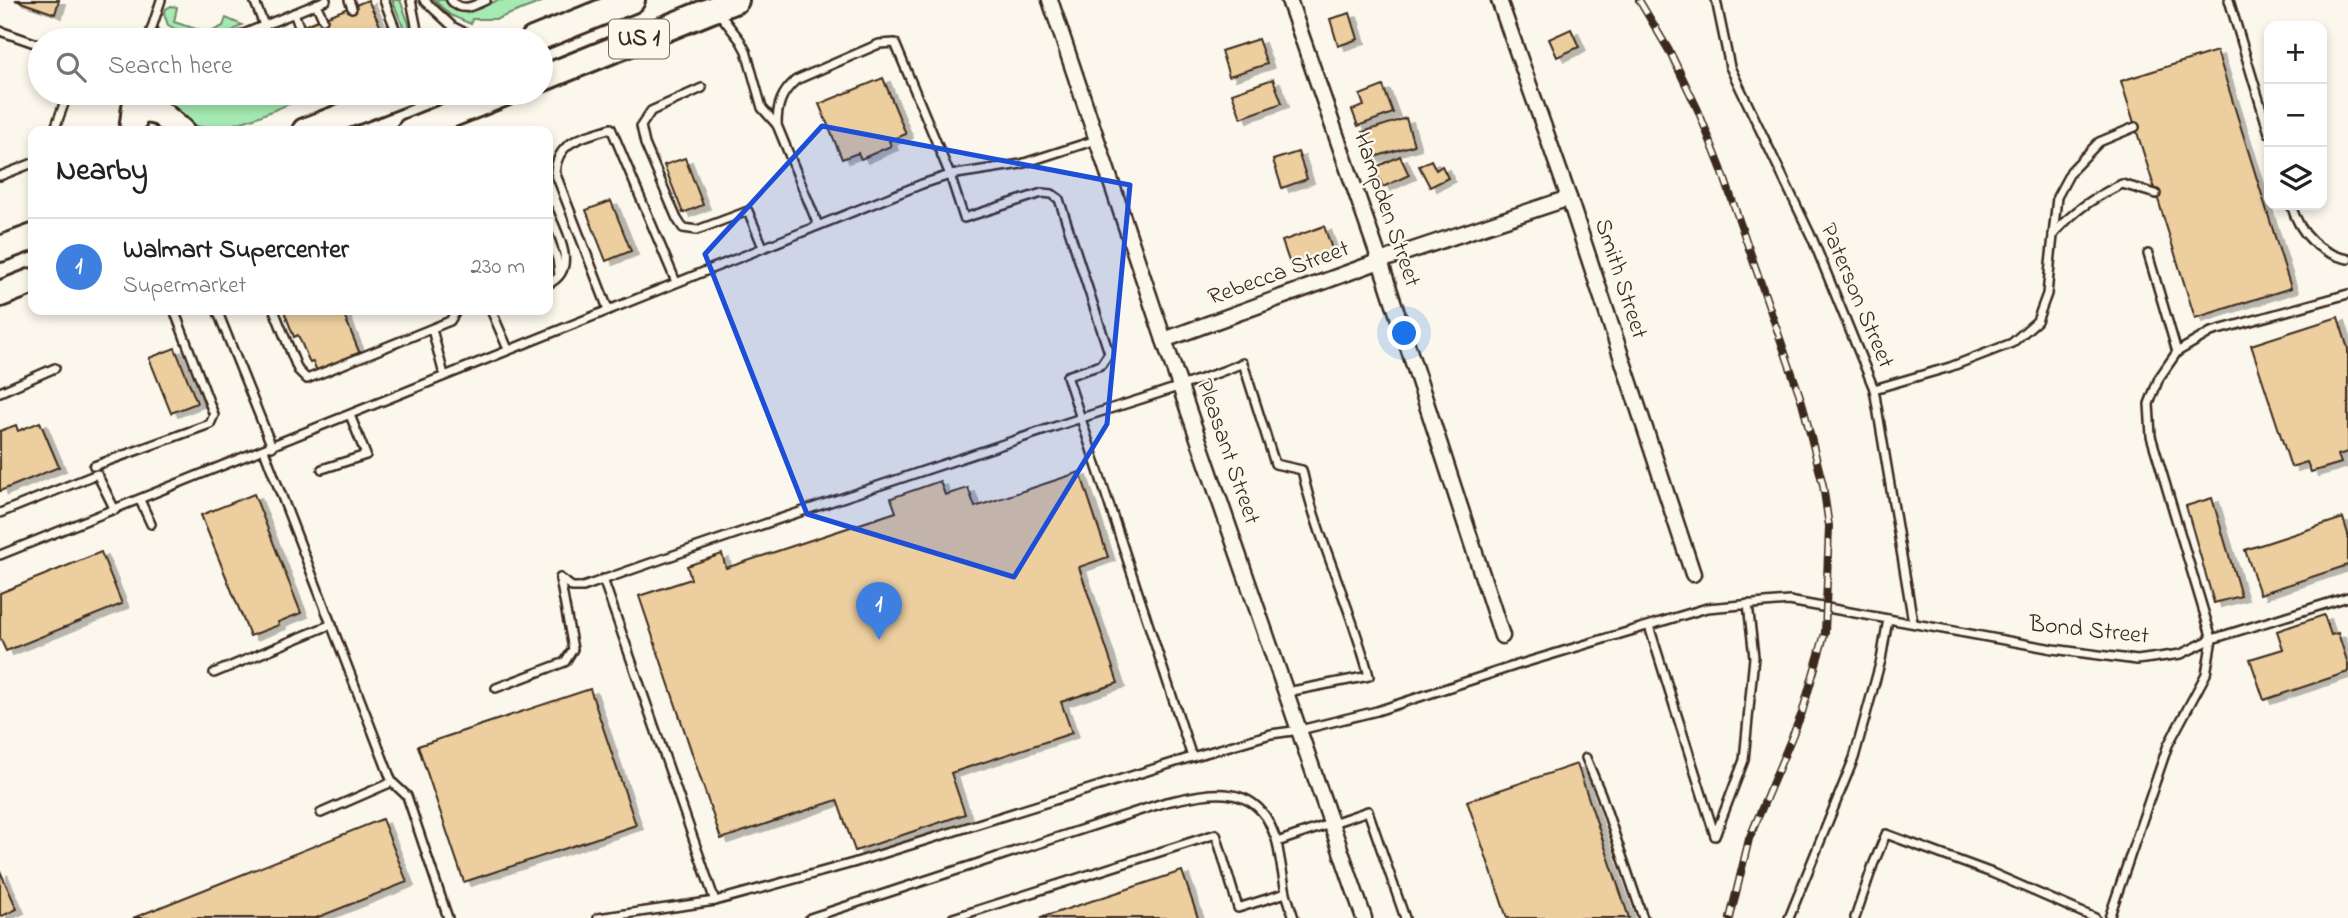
<!DOCTYPE html>
<meta charset="utf-8">
<style>
:root{--surface:#fff;--page:#f6f6f6;--text:#222;--muted:#767676;--line:#e0e0e0;--accent:#0f766e}
body{margin:0;font-family:"Indie Flower",sans-serif;background:var(--page);color:var(--text)}
.controls{position:absolute;right:21px;top:21px;display:grid;overflow:hidden;border-radius:14px;box-shadow:0 4px 10px #0003}
.controls button{width:63px;height:63px;display:grid;place-items:center;padding:0;border:0;border-bottom:2px solid var(--line);background:var(--surface);color:var(--text);font:35px sans-serif}
.you{position:absolute;left:1405px;top:334px;width:24px;height:24px;margin:-18px;border:5px solid #fff;border-radius:50%;background:#1a73e8;box-shadow:0 0 0 10px #1a73e833}
.badge{display:grid;place-items:center;width:46px;height:46px;border-radius:50%;background:var(--accent);color:#fff;font-size:23px;font-weight:700}
.pin{position:absolute;translate:-50% -58px;filter:drop-shadow(0 2px 4px #0008)}
.pin::after{content:'';position:absolute;top:37px;width:24px;height:21px;background:inherit;clip-path:polygon(0 0,100% 0,50% 100%)}
.list{margin:0;padding:0;list-style:none}
h2{display:flex;justify-content:space-between;align-items:center;height:91px;margin:0;padding:0 28px;font-size:30px}
h2 small{font-size:23px;font-weight:400;color:var(--muted)}
.list li{display:grid;grid-template-columns:46px 1fr auto;gap:21px;align-items:center;box-sizing:border-box;height:98px;padding:0 28px;border-top:2px solid var(--line)}
.list b{display:block;font-size:26px;white-space:nowrap}
.list p{margin:0;font-size:23px;white-space:nowrap;color:var(--muted)}
.list em{font-size:23px;font-style:normal;color:var(--muted)}
.icon{flex:none;width:38px;height:38px;fill:none;stroke:currentColor;stroke-width:2;stroke-linecap:round;stroke-linejoin:round}
.map{position:relative;flex:none;width:2348px;height:918px;overflow:hidden}
.search{position:absolute;background:var(--surface);box-shadow:0 4px 10px #0003;left:28px;top:28px;width:525px;height:77px;display:flex;align-items:center;gap:18px;box-sizing:border-box;padding:0 24px;border-radius:38px;color:var(--muted);font-size:26px}
.panel{position:absolute;background:var(--surface);box-shadow:0 4px 10px #0003;left:28px;top:126px;width:525px;height:189px;border-radius:14px}
.map>svg:first-child{display:block}
</style>
<div class="map">
<svg width="2348" height="918" viewBox="0 0 2348 918">
<defs>
<filter id="shadow"><feDropShadow dx="7" dy="4" stdDeviation="0" flood-color="#0004"/></filter>
</defs>
<rect width="100%" height="100%" fill="#fbf7ec"/>
<filter id="ink" filterUnits="userSpaceOnUse"><feTurbulence type="fractalNoise" baseFrequency=".0143" numOctaves="2"/><feDisplacementMap in="SourceGraphic" scale="14" xChannelSelector="R" yChannelSelector="G"/><feConvolveMatrix kernelMatrix="1 2 1 2 8 2 1 2 1" color-interpolation-filters="sRGB"/></filter>
<g filter="url(#ink)">
<g fill="#a5e9b3" stroke="#708a68" stroke-width="2">
<polygon points="392,0 400,0 409,24 409,40 401,40 403,26"/>
<path d="M434 0H445C459 25 482 2 501 0 516 0 532 0 547 0L497 19H472L471 24 450 15Z"/>
<path d="M171 6 177 7 174 22 209 33 223 26 226 18 242 25C217 42 194 41 168 25L164 14 166 9Z"/>
<path d="M157 93H266L269 100 286 93H314C284 105 224 137 194 125 187 122 181 117 176 112 167 106 162 103 157 93Z"/>
</g>
<g fill="#ecce9f" stroke="#3b2a1e" stroke-width="2" filter="url(#shadow)">
<polygon points="15,0 59,0 55,14"/>
<polygon points="368,0 383,32 362,40 280,40 278,36"/>
<polygon points="1350,13 1358,39 1338,46 1330,19"/>
<polygon points="1571,29 1579,47 1557,57 1549,39"/>
<polygon points="1258,39 1267,64 1229,76 1221,51"/>
<polygon points="2217,51 2291,288 2195,318 2121,81"/>
<polygon points="883,78 906,134 889,141 891,146 861,159 858,153 842,159 819,104"/>
<polygon points="1273,79 1282,103 1241,118 1232,93"/>
<polygon points="1383,86 1393,113 1358,126 1352,110 1364,106 1360,95"/>
<polygon points="1406,118 1414,145 1371,158 1363,132"/>
<polygon points="1298,152 1307,179 1282,188 1273,160"/>
<polygon points="1400,156 1409,175 1383,187 1374,168"/>
<polygon points="685,158 703,205 683,213 664,165"/>
<polygon points="1431,160 1436,170 1442,166 1448,178 1430,187 1419,166"/>
<polygon points="611,201 631,251 606,261 586,210"/>
<polygon points="1324,226 1333,252 1291,267 1282,241"/>
<polygon points="287,310 342,310 360,354 317,371 313,362 310,363 298,335 294,337 284,311"/>
<polygon points="2338,317 2348,349 2348,452 2338,455 2341,463 2311,472 2307,462 2291,467 2251,345"/>
<polygon points="175,348 197,403 171,413 149,358"/>
<polygon points="40,422 59,467 0,491 0,431 16,425 18,431"/>
<polygon points="1080,472 1108,557 1079,567 1118,683 1061,702 1072,733 951,773 965,814 855,851 837,800 721,839 639,596 691,579 687,566 722,554 726,568 896,512 891,498 940,481 945,495 968,488 975,507"/>
<polygon points="254,494 301,613 278,622 279,625 250,636 201,515"/>
<polygon points="2212,498 2241,596 2214,603 2186,506"/>
<polygon points="2343,518 2348,534 2348,565 2260,594 2245,550"/>
<polygon points="101,552 122,604 6,651 0,638 0,593"/>
<polygon points="2324,615 2331,635 2338,633 2348,664 2348,672 2264,700 2250,659 2283,649 2277,631"/>
<polygon points="590,689 636,825 464,882 418,746"/>
<polygon points="1577,764 1629,918 1507,918 1467,801"/>
<polygon points="382,819 407,882 316,918 133,918"/>
<polygon points="0,871 17,909 0,917"/>
<polygon points="1182,871 1198,918 1040,918"/>
</g>
<g fill="none" stroke-linecap="round" stroke-linejoin="round">
<g stroke="#3b2a1e" stroke-width="12">
<g id="lane">
<polyline points="254,0 270,40"/>
<polyline points="349,0 352,8"/>
<polyline points="384,0 398,36 387,40"/>
<polyline points="411,0 419,40"/>
<polyline points="424,0 452,26 479,40"/>
<path d="M451 0C461 13 473 6 486 0"/>
<polyline points="1716,0 1730,67 1813,240 1874,389 1913,622"/>
<polyline points="2229,0 2269,133"/>
<polyline points="316,4 323,19"/>
<polyline points="718,12 740,40 746,51 762,108 777,125 818,225"/>
<polyline points="294,13 300,29"/>
<polyline points="0,31 40,45"/>
<polyline points="151,33 169,40"/>
<polyline points="148,40 161,0"/>
<polyline points="229,40 326,0"/>
<polyline points="702,88 651,111 641,126 645,144 677,219 683,228 697,230 748,211 763,247"/>
<path d="M777 125C777 106 781 93 796 80L879 44 895 43 950 175 964 218 1042 193 1052 194 1059 199 1109 353 1101 365 1067 376 1192 757 1271 734 1300 730 1377 711 1517 665 1707 608 1789 601 2053 649 2137 660 2181 654 2212 639 2348 597"/>
<polyline points="54,131 68,93"/>
<polyline points="0,176 33,163"/>
<path d="M2291 205C2300 234 2318 253 2348 259"/>
<path d="M548 210C557 233 580 269 548 284"/>
<polyline points="548,234 557,259 559,275"/>
<path d="M2053 235C2074 210 2093 198 2122 184L2156 194"/>
<polyline points="2148,254 2177,352"/>
<path d="M608 309 555 172C558 139 585 137 611 128L676 282"/>
<polyline points="217,310 272,447"/>
<polyline points="274,310 298,370 307,379 450,321 457,310"/>
<polyline points="491,310 508,349"/>
<polyline points="432,329 444,375"/>
<polyline points="1874,389 1950,367 2012,343 2037,321 2047,294 2057,197 2071,171 2099,142 2135,127"/>
<polyline points="0,392 55,368"/>
<polyline points="264,450 392,782 407,796 448,918"/>
<polyline points="94,466 210,424 214,415 176,315"/>
<polyline points="322,469 366,455 350,415"/>
<polyline points="140,500 151,524"/>
<polyline points="0,513 97,474 115,510"/>
<polyline points="0,555 922,184 950,175 1021,164 1096,140"/>
<path d="M560 578 572 587H583C738 531 895 481 1051 428 1115 406 1181 389 1243 363L1275 464 1302 470C1318 541 1351 606 1369 676L1287 692"/>
<polyline points="603,579 715,901"/>
<polyline points="1649,626 1715,836 1744,760 1754,657 1748,604"/>
<polyline points="214,673 332,624"/>
<polyline points="496,688 565,662 573,649 560,579"/>
<polyline points="1586,758 1601,794 1643,918"/>
<polyline points="321,813 392,782"/>
<polyline points="1286,893 1277,842 1368,811 1405,918"/>
<polyline points="598,918 715,901 853,863 1192,757"/>
<path d="M810 918 1166 802C1201 795 1242 782 1266 817 1271 825 1274 834 1277 842"/>
<polyline points="953,918 1216,834 1238,908 1286,893 1294,918"/>
<polyline points="1789,918 1854,758 1881,660 1888,619"/>
<polyline points="1855,918 1873,865 1886,834 1992,873 2095,918"/>
<polyline points="2109,918 2168,745 2206,674 2212,639 2151,436 2149,404 2159,378 2177,352 2211,332 2348,294"/>
</g>
</g>
<g stroke="#3b2a1e" stroke-width="19">
<g id="street">
<polyline points="1050,0 1164,340 1364,918"/>
<polyline points="1289,0 1380,261 1502,636"/>
<polyline points="1499,0 1569,198 1693,574"/>
<polyline points="1164,340 1380,261 1569,198"/>
</g>
</g>
<g stroke="#3b2a1e" stroke-width="30">
<g id="highway">
<polyline points="533,40 632,0"/>
<polyline points="541,79 736,0"/>
<polyline points="132,131 135,107 160,113 181,131"/>
<polyline points="305,131 403,93"/>
<polyline points="410,131 505,93"/>
<polyline points="0,249 33,237"/>
<polyline points="0,294 33,281"/>
</g>
</g>
<use href="#lane" stroke="#fbf7ec" stroke-width="7"/>
<use href="#street" stroke="#fbf7ec" stroke-width="14"/>
<use href="#highway" stroke="#fbf7ec" stroke-width="24"/>
<g stroke="#3b2a1e" stroke-width="8">
<polyline id="rail" points="1639,0 1671,54 1698,110 1721,168 1802,402 1823,485 1829,526 1825,633 1802,713 1749,839 1730,918"/>
</g>
<use href="#rail" stroke="#fbf7ec" stroke-width="5" stroke-dasharray="16" stroke-linecap="butt"/>
</g>
</g>
<path fill="#1d4ed8" fill-opacity="0.2" stroke="#1d4ed8" stroke-width="5" stroke-linejoin="round" d="M822 126 1130 185 1107 424 1014 577 807 514 705 254Z"/>
<g text-anchor="middle" dominant-baseline="central" stroke-width="5" stroke-linejoin="round" paint-order="stroke">
<rect fill="#fbf7ec" stroke="#75685c" stroke-width="2" x="609" y="19.5" width="60" height="39" rx="5"/>
<g font-size="23" font-weight="bold" fill="#3b2a1e">
<text x="639" y="39">US 1</text>
</g>
<g font-size="24" fill="#3b2a1e" stroke="#fbf7ec">
<text transform="translate(1386 210) rotate(71)">Hampden Street</text>
<text transform="translate(1279 274) rotate(-20)">Rebecca Street</text>
<text transform="translate(1620 279) rotate(72)">Smith Street</text>
<text transform="translate(1856 296) rotate(67)">Paterson Street</text>
<text transform="translate(1227 452) rotate(71)">Pleasant Street</text>
<text transform="translate(2089 631) rotate(6)">Bond Street</text>
</g>
</g>
</svg>
<div class="controls">
<button>+</button>
<button>−</button>
<button><svg class="icon" aria-label="layers" viewBox="0 0 24 24"><path d="M12 4l9 5-9 5-9-5zM3 14l9 5 9-5"/></svg></button>
</div>
<div class="you"></div>
<div class="pin badge" style="left:879px;top:640px;background:#3f7fe0">1</div>
<div class="search"><svg class="icon" aria-label="search" viewBox="0 0 24 24"><circle cx="10" cy="10" r="6"/><path d="M15 15l6 6"/></svg>Search here</div>
<section class="panel">
<h2>Nearby<small></small></h2>
<ul class="list">
<li><span class="badge" style="background:#3f7fe0">1</span><div><b>Walmart Supercenter</b><p>Supermarket</p></div><em>230 m</em></li>
</ul>
</section>
</div>
